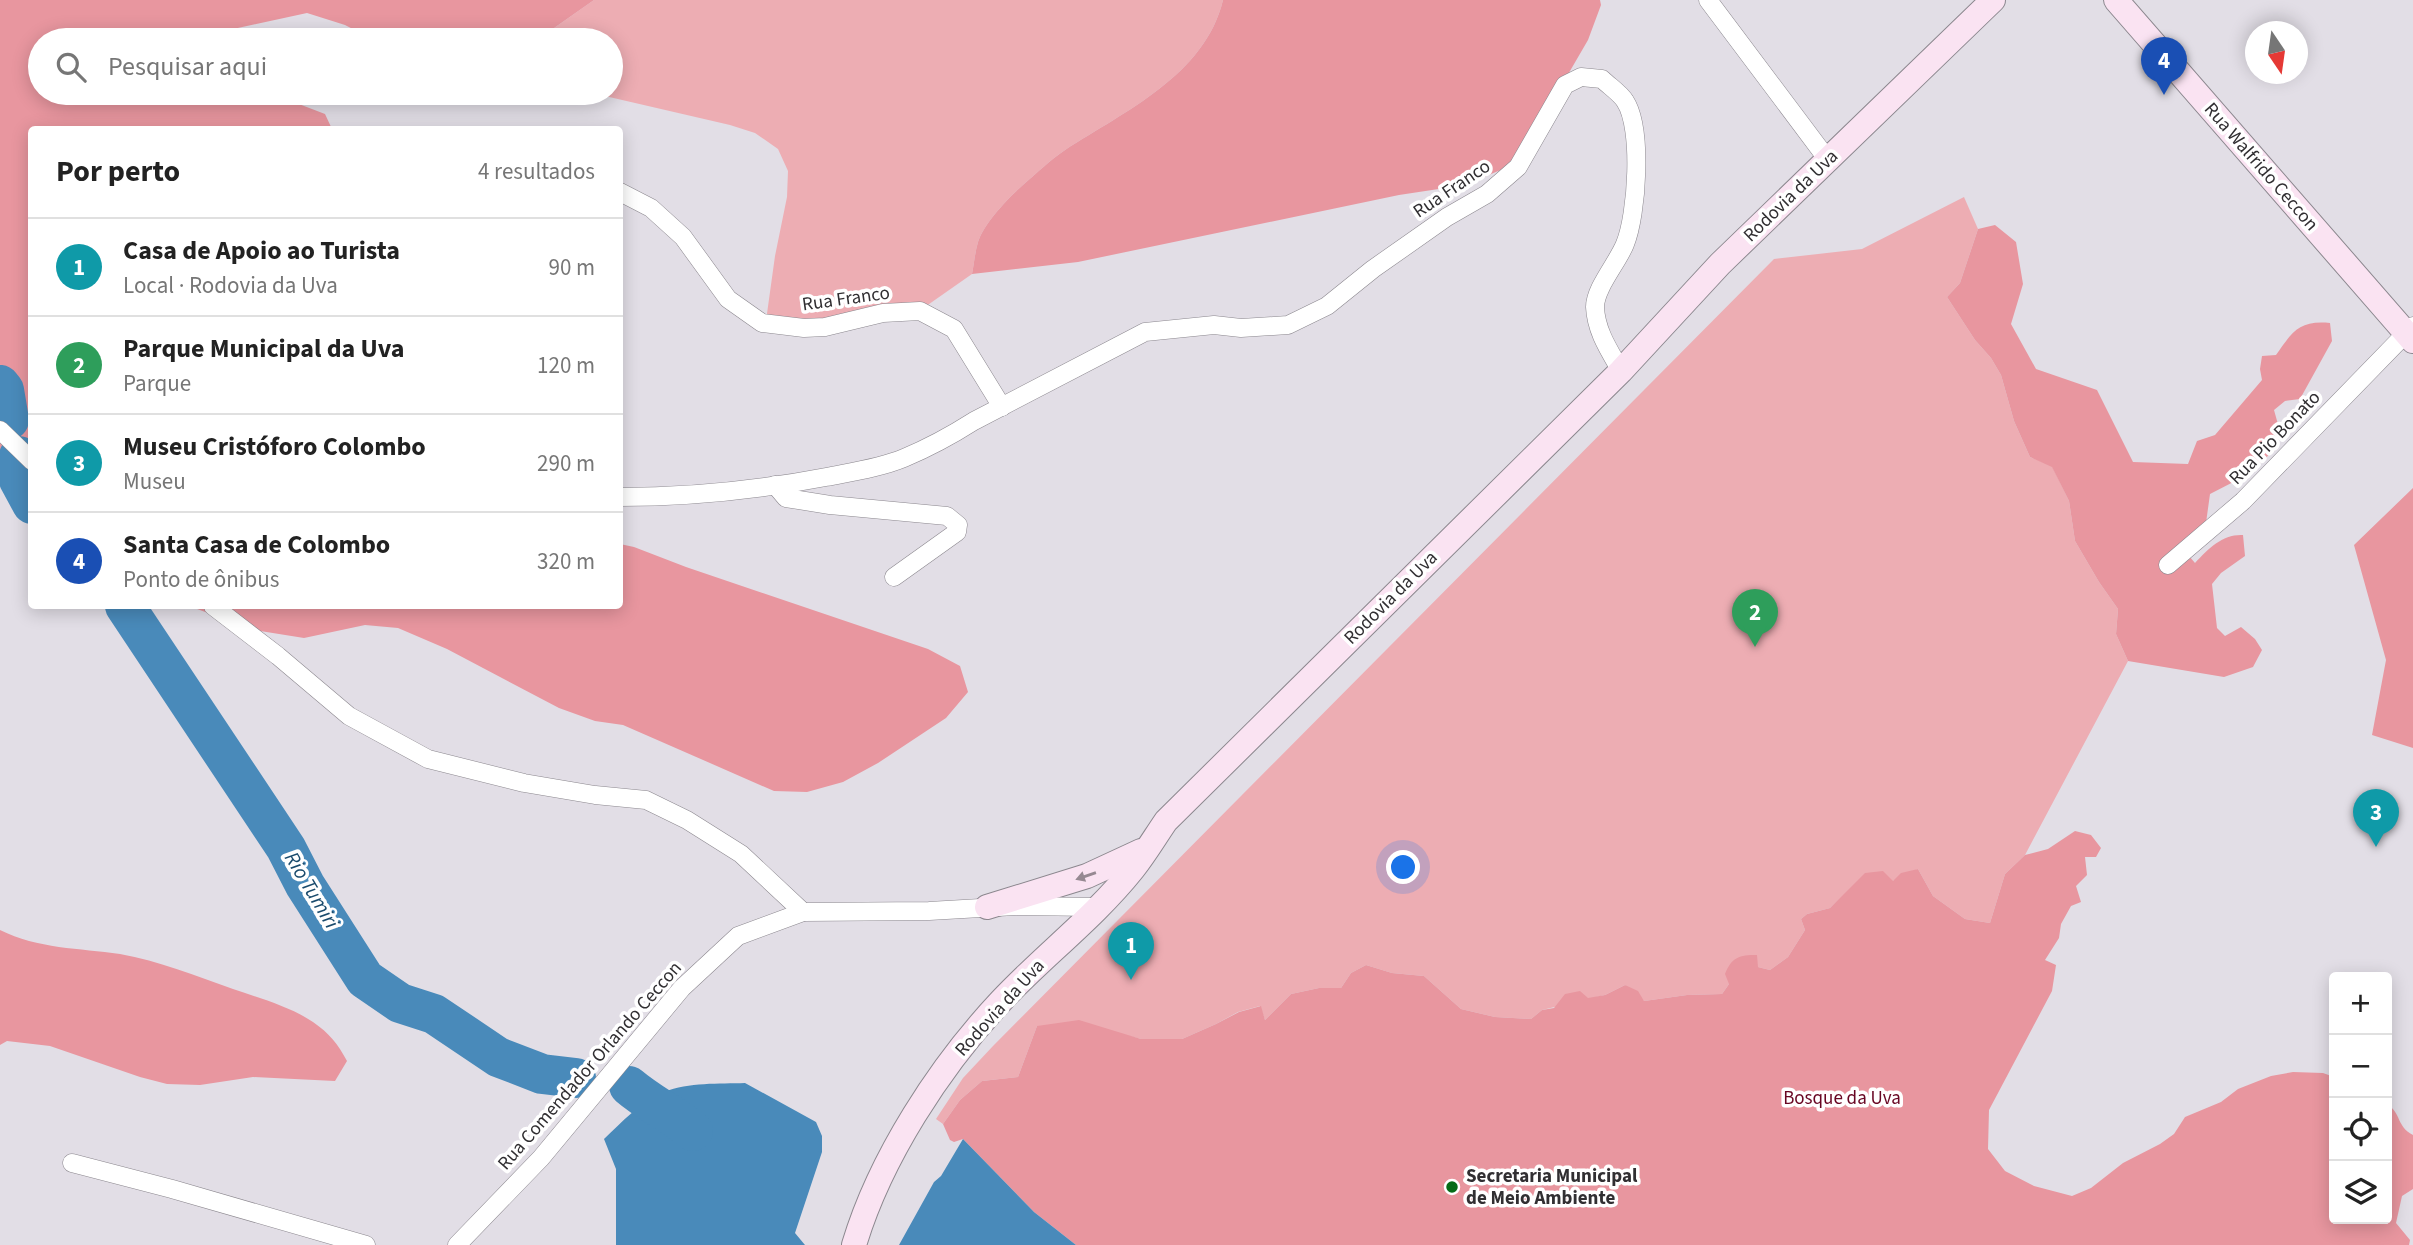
<!DOCTYPE html>
<html lang="pt">
<meta charset="utf-8">
<style>
:root{--surface:#fff;--page:#f6f6f6;--text:#222;--muted:#767676;--line:#e0e0e0;--accent:#056b17}
body{margin:0;font-family:"Source Sans 3",sans-serif;background:var(--page);color:var(--text)}
.controls{position:absolute;right:21px;bottom:21px;display:grid;overflow:hidden;border-radius:7px;box-shadow:0 4px 18px #0003}
.controls button{width:63px;height:63px;display:grid;place-items:center;padding:0;border:0;border-bottom:2px solid var(--line);background:var(--surface);color:var(--text);font:35px sans-serif}
.compass{position:absolute;left:2245px;top:21px;width:63px;height:63px;border-radius:50%;background:var(--surface);box-shadow:0 4px 18px #0003;rotate:167deg}
.you{position:absolute;left:1404px;top:868px;width:24px;height:24px;margin:-18px;border:5px solid #fff;border-radius:50%;background:#1a73e8;box-shadow:0 0 0 10px #1a73e833}
.badge{display:grid;place-items:center;width:46px;height:46px;border-radius:50%;background:var(--accent);color:#fff;font-size:23px;font-weight:700}
.pin{position:absolute;translate:-50% -58px;filter:drop-shadow(0 2px 4px #0008)}
.pin::after{content:'';position:absolute;top:37px;width:24px;height:21px;background:inherit;clip-path:polygon(0 0,100% 0,50% 100%)}
.list{margin:0;padding:0;list-style:none}
h2{display:flex;justify-content:space-between;align-items:center;height:91px;margin:0;padding:0 28px;font-size:30px}
h2 small{font-size:23px;font-weight:400;color:var(--muted)}
.list li{display:grid;grid-template-columns:46px 1fr auto;gap:21px;align-items:center;box-sizing:border-box;height:98px;padding:0 28px;border-top:2px solid var(--line)}
.list b{display:block;font-size:26px;white-space:nowrap}
.list p{margin:0;font-size:23px;white-space:nowrap;color:var(--muted)}
.list em{font-size:23px;font-style:normal;color:var(--muted)}
.icon{flex:none;width:38px;height:38px;fill:none;stroke:currentColor;stroke-width:2;stroke-linecap:round;stroke-linejoin:round}
.map{position:relative;flex:none;width:2413px;height:1245px;overflow:hidden}
.search{position:absolute;background:var(--surface);box-shadow:0 4px 18px #0003;left:28px;top:28px;width:595px;height:77px;display:flex;align-items:center;gap:18px;box-sizing:border-box;padding:0 24px;border-radius:38px;color:var(--muted);font-size:26px}
.panel{position:absolute;background:var(--surface);box-shadow:0 4px 18px #0003;left:28px;top:126px;width:595px;height:483px;border-radius:7px}
.map>svg:first-child{display:block}
</style>
<div class="map">
<svg width="2413" height="1245" viewBox="0 0 2413 1245">
<rect width="100%" height="100%" fill="#e2dee6"/>
<g fill="#edadb3">
<path d="M594 0H1223C1205 75 1125 111 1065 150 1050 160 1037 173 1024 184 1009 197 984 223 978 242 975 252 974 264 972 274L912 316 765 328 775 256 787 197 788 171 778 149 755 133 730 125 592 93H611V40H537Z"/>
<polygon points="1964,197 1978,229 1960,283 1947,297 1975,340 1991,358 2001,375 2014,421 2030,457 2052,466 2069,501 2075,541 2099,582 2118,609 2116,634 2128,661 2025,855 2005,874 1990,923 1965,919 1933,896 1918,869 1893,881 1846,893 1830,908 1807,914 1801,919 1805,930 1788,957 1770,970 1758,967 1729,984 1722,994 1687,995 1644,1001 1625,985 1605,995 1542,1010 1531,1019 1495,1017 1461,1009 1424,976 1392,973 1366,965 1351,973 1341,988 1319,988 1291,994 1265,1020 1260,1006 1238,1012 1216,1024 1182,1039 1141,1039 1125,1035 1037,1026 1018,1077 982,1081 960,1100 943,1124 936,1119 963,1078 993,1046 1774,259 1862,249"/>
</g>
<g fill="#e8969f">
<polygon points="0,0 594,0 537,40 374,40 345,25 307,13 183,40 40,40 40,93 243,93 291,101 325,114 332,129 32,130 31,526 20,513 0,484"/>
<path d="M1223 0H1600L1601 5 1588 40 1527 145 1503 169 1465 185 1399 195 1078 262 972 274C974 264 975 252 978 242 984 223 1009 197 1024 184 1037 173 1050 160 1065 150 1125 111 1205 75 1223 0Z"/>
<path d="M1995 225 2016 242 2023 284 2011 324 2036 369 2097 390 2133 462 2188 464 2197 441 2215 435 2262 380 2260 369 2262 356 2276 355C2292 332 2299 320 2330 323L2332 341 2300 399 2285 401 2274 410 2279 428 2278 447 2245 476 2210 494 2206 523 2189 556 2195 563C2209 548 2223 534 2243 535L2245 556 2221 573 2212 584 2217 628 2225 636 2241 627 2255 639 2262 650 2253 667 2224 677 2128 661 2116 634 2118 609 2099 582 2075 541 2069 501 2052 467 2030 457 2014 421 2001 375 1991 358 1975 340 1947 297 1960 283 1978 229Z"/>
<polygon points="2413,488 2413,748 2372,735 2386,660 2354,545"/>
<polygon points="620,544 634,547 686,567 928,649 960,666 968,692 946,718 878,763 843,782 807,792 774,791 623,725 595,721 559,708 447,649 398,628 365,625 304,638 254,630 189,606 620,606"/>
<path d="M2075 831 2091 835 2101 848 2096 857H2085L2087 875 2076 886 2081 902 2071 906 2061 924 2059 938 2045 960 2056 965 2052 991 1989 1110 1988 1149 2005 1171 2034 1186 2072 1196 2091 1188 2123 1163 2160 1144 2174 1134 2185 1117 2221 1102 2238 1089 2271 1076 2293 1072 2323 1073 2334 1077V1219H2387V1104C2402 1114 2396 1126 2413 1135V1189L2402 1196 2396 1223 2410 1240 2409 1245H1076L1034 1212 963 1139 954 1142 950 1140 943 1124 960 1100 982 1081 1018 1077 1037 1026 1079 1020 1141 1039H1182L1216 1024 1239 1012 1261 1006 1265 1020 1291 994 1319 988H1341L1351 973 1366 965 1392 973 1424 976 1461 1009 1495 1017 1531 1019 1542 1010 1554 1008 1565 994 1580 991 1588 998 1605 995 1625 985 1638 991 1644 1001 1687 995 1722 994 1729 984 1725 974C1732 957 1739 955 1757 955L1758 967 1770 970 1788 957 1805 930 1801 919 1807 914 1830 908 1865 873 1883 871 1893 881 1901 873 1918 869 1933 896 1965 919 1990 923 2005 874 2025 855 2048 849Z"/>
<path d="M0 930C38 949 79 948 120 954 159 961 196 976 233 989 259 998 289 1006 313 1022 329 1033 338 1044 347 1061L335 1081 253 1077 200 1085 167 1084 140 1077 50 1046 7 1041 0 1045Z"/>
</g>
<g fill="#498aba">
<path d="M745 1083 816 1122 822 1136V1152L795 1233 805 1245H616V1169L604 1139C622 1122 640 1102 664 1092 689 1082 719 1084 745 1083Z"/>
<polygon points="963,1139 1034,1212 1076,1245 899,1245 934,1182 941,1176"/>
</g>
<g fill="none" stroke-linecap="round" stroke-linejoin="round">
<g stroke="#498aba" stroke-width="40">
<polyline points="0,385 4,390 9,420"/>
<polyline points="19,456 19,480 32,504"/>
<polyline points="125,606 286,848 305,885 365,979 400,1003 434,1014 498,1057 542,1074 576,1078"/>
<path d="M629 1086C649 1103 672 1114 693 1131"/>
</g>
<g stroke="#8b878e" stroke-width="19">
<g id="street">
<polyline points="1708,0 1828,160"/>
<polyline points="620,192 651,208 683,237 728,299 762,323 804,328 825,327 883,313 920,311 954,329 1002,407"/>
<polyline points="0,430 32,461"/>
<polyline points="775,485 786,498 830,505 947,516 958,525 957,532 894,577"/>
<path d="M620 497C689 497 758 490 826 477 851 472 880 468 904 458 928 448 952 435 974 421L1145 332 1214 325 1241 328 1288 325 1327 306 1373 269 1447 217 1487 194 1518 167 1565 85 1581 77 1602 79C1609 86 1620 93 1625 101 1643 128 1637 215 1625 244 1618 262 1595 288 1595 307 1596 331 1609 350 1621 371"/>
<polyline points="2168,565 2243,501 2413,326"/>
<polyline points="213,606 278,656 349,716 428,759 524,783 595,795 646,800 687,820 741,854 803,912"/>
<polyline points="72,1163 172,1189 366,1245"/>
<polyline points="457,1245 541,1158 682,988 738,936 803,912 929,911 1015,906 1097,907"/>
</g>
</g>
<g stroke="#8b878e" stroke-width="26">
<g id="secondary">
<polyline points="2116,0 2413,341"/>
<polyline points="987,907 1087,876 1141,851"/>
<path d="M854 1245C880 1158 940 1066 1001 1001 1043 956 1094 918 1133 869 1145 854 1155 837 1166 821L1621 371 1720 264 1993 0"/>
</g>
</g>
<use href="#street" stroke="#fff" stroke-width="18"/>
<use href="#secondary" stroke="#fae3f2" stroke-width="24"/>
</g>
<defs><path id="oneway-solid" d="M-6-.8H1V-3.2L6.5 0L1 3.2V.8H-6Z" transform="scale(1.75)"/></defs>
<use fill="#968992" href="#oneway-solid" transform="translate(1086 876) rotate(161)"/>
<circle fill="#056b17" stroke="#fff" stroke-width="2.5" cx="1452" cy="1187" r="7"/>
<g text-anchor="middle" dominant-baseline="central" stroke-width="7" stroke-linejoin="round" paint-order="stroke">
<g font-size="19" fill="#312f32" stroke="#fff">
<text transform="translate(2261 167) rotate(49)">Rua Walfrido Ceccon</text>
<text transform="translate(1452 189) rotate(-34)">Rua Franco</text>
<text transform="translate(1791 196) rotate(-44)">Rodovia da Uva</text>
<text transform="translate(846 299) rotate(-8)">Rua Franco</text>
<text transform="translate(2275 438) rotate(-46)">Rua Pio Bonato</text>
<text transform="translate(1391 598) rotate(-45)">Rodovia da Uva</text>
<text transform="translate(1000 1008) rotate(-48)">Rodovia da Uva</text>
<text transform="translate(590 1066) rotate(-49)">Rua Comendador Orlando Ceccon</text>
</g>
<g font-size="19" fill="#680623" stroke="#fff">
<text x="1842" y="1098">Bosque da Uva</text>
</g>
<g font-size="19" font-weight="bold" fill="#312f32" stroke="#fff" text-anchor="start">
<text x="1466" y="1176">Secretaria Municipal<tspan x="1466" dy="22">de Meio Ambiente</tspan></text>
</g>
<g font-size="21" font-style="italic" fill="#1a4b6d" stroke="#fff">
<text transform="translate(312 890) rotate(59)">Rio Tumiri</text>
</g>
</g>
</svg>
<div class="controls">
<button>+</button>
<button>−</button>
<button><svg class="icon" aria-label="locate" viewBox="0 0 24 24"><circle cx="12" cy="12" r="6"/><path d="M12 2v4M12 18v4M2 12h4M18 12h4"/></svg></button>
<button><svg class="icon" aria-label="layers" viewBox="0 0 24 24"><path d="M12 4l9 5-9 5-9-5zM3 14l9 5 9-5"/></svg></button>
</div>
<svg class="compass" viewBox="-18 -18 36 36"><path d="M0-13l5 13h-10z" fill="#e53935"/><path d="M0 13l5-13h-10z" fill="#767676"/></svg>
<div class="you"></div>
<div class="pin badge" style="left:1131px;top:980px;background:#0f9aa8">1</div>
<div class="pin badge" style="left:1755px;top:647px;background:#2e9e5b">2</div>
<div class="pin badge" style="left:2376px;top:847px;background:#0f9aa8">3</div>
<div class="pin badge" style="left:2164px;top:95px;background:#1a4fb4">4</div>
<div class="search"><svg class="icon" aria-label="search" viewBox="0 0 24 24"><circle cx="10" cy="10" r="6"/><path d="M15 15l6 6"/></svg>Pesquisar aqui</div>
<section class="panel">
<h2>Por perto<small>4 resultados</small></h2>
<ul class="list">
<li><span class="badge" style="background:#0f9aa8">1</span><div><b>Casa de Apoio ao Turista</b><p>Local · Rodovia da Uva</p></div><em>90 m</em></li>
<li><span class="badge" style="background:#2e9e5b">2</span><div><b>Parque Municipal da Uva</b><p>Parque</p></div><em>120 m</em></li>
<li><span class="badge" style="background:#0f9aa8">3</span><div><b>Museu Cristóforo Colombo</b><p>Museu</p></div><em>290 m</em></li>
<li><span class="badge" style="background:#1a4fb4">4</span><div><b>Santa Casa de Colombo</b><p>Ponto de ônibus</p></div><em>320 m</em></li>
</ul>
</section>
</div>
